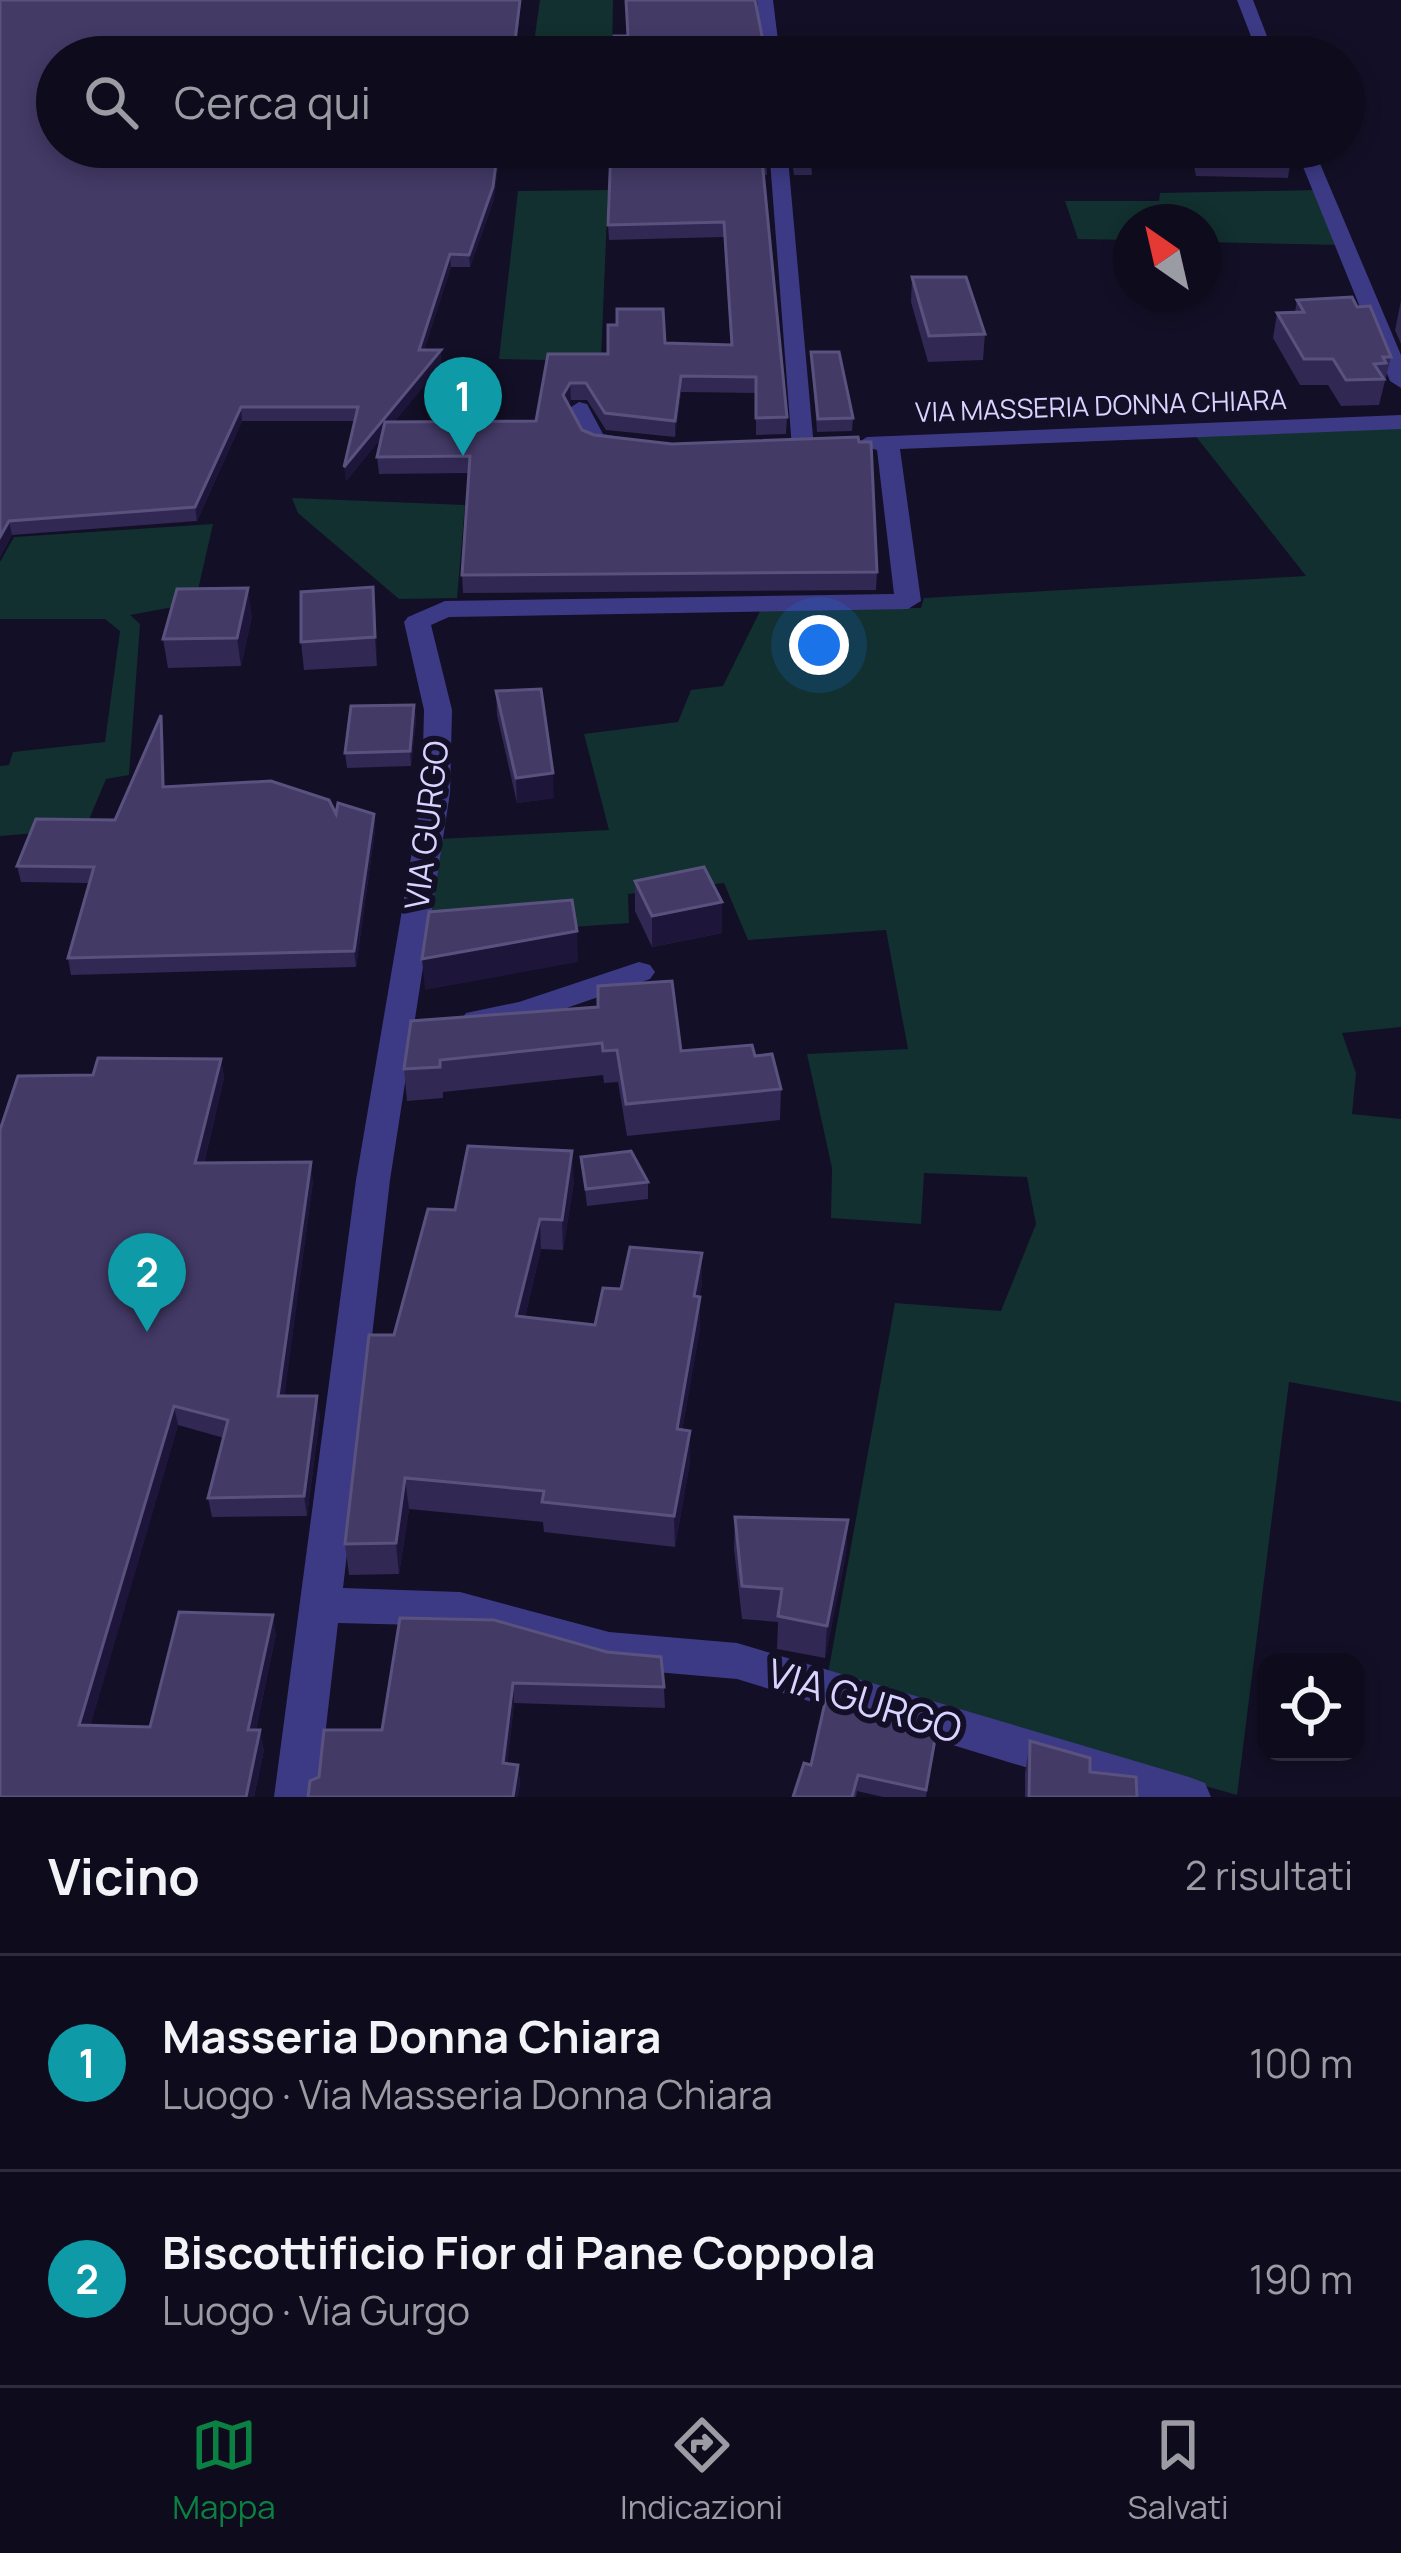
<!DOCTYPE html>
<html lang="it">
<meta charset="utf-8">
<style>
:root{--surface:#0e0b1c;--page:#1c1929;--text:#f1f3f6;--muted:#9b9ba3;--line:#2e2b3b;--accent:#0b8043}
body{margin:0;font-family:Manrope,sans-serif;background:var(--page);color:var(--text)}
.controls{position:absolute;right:36px;bottom:36px;display:grid;overflow:hidden;border-radius:24px;box-shadow:0 6px 18px #0003}
.controls button{width:108px;height:108px;display:grid;place-items:center;padding:0;border:0;border-bottom:3px solid var(--line);background:var(--surface);color:var(--text);font:60px sans-serif}
.compass{position:absolute;left:1113px;top:204px;width:108px;height:108px;border-radius:50%;background:var(--surface);box-shadow:0 6px 18px #0003;rotate:326deg}
.you{position:absolute;left:819px;top:645px;width:42px;height:42px;margin:-30px;border:9px solid #fff;border-radius:50%;background:#1a73e8;box-shadow:0 0 0 18px #1a73e833}
.badge{display:grid;place-items:center;width:78px;height:78px;border-radius:50%;background:var(--accent);color:#fff;font-size:39px;font-weight:700}
.pin{position:absolute;translate:-50% -99px;filter:drop-shadow(0 3px 6px #0008)}
.pin::after{content:'';position:absolute;top:63px;width:42px;height:36px;background:inherit;clip-path:polygon(0 0,100% 0,50% 100%)}
.list{margin:0;padding:0;list-style:none}
h2{display:flex;justify-content:space-between;align-items:center;height:156px;margin:0;padding:0 48px;font-size:51px}
h2 small{font-size:39px;font-weight:400;color:var(--muted)}
.list li{display:grid;grid-template-columns:78px 1fr auto;gap:36px;align-items:center;box-sizing:border-box;height:216px;padding:0 48px;border-top:3px solid var(--line)}
.list b{display:block;font-size:45px;white-space:nowrap}
.list p{margin:0;font-size:39px;white-space:nowrap;color:var(--muted)}
.list em{font-size:39px;font-style:normal;color:var(--muted)}
.icon{flex:none;width:66px;height:66px;fill:none;stroke:currentColor;stroke-width:2;stroke-linecap:round;stroke-linejoin:round}
.map{position:relative;flex:none;width:1401px;height:1797px;overflow:hidden}
.search{position:absolute;background:var(--surface);box-shadow:0 6px 18px #0003;left:36px;right:36px;top:36px;height:132px;display:flex;align-items:center;gap:30px;box-sizing:border-box;padding:0 42px;border-radius:66px;color:var(--muted);font-size:45px}
.sheet{height:588px;background:var(--surface)}
nav{display:flex;justify-content:space-around;align-items:center;box-sizing:border-box;height:168px;border-top:3px solid var(--line);background:var(--surface);font-size:33px;color:var(--muted)}
nav a{display:grid;justify-items:center;gap:6px}
nav .on{color:var(--accent)}
.map>svg:first-child{display:block}
</style>
<div class="map">
<svg width="1401" height="1797" viewBox="0 0 1401 1797">
<rect width="100%" height="100%" fill="#130f26"/>
<g fill="#12302f">
<polygon points="540,0 613,0 612,57 532,57"/>
<polygon points="608,190 601,361 499,359 518,191"/>
<polygon points="1317,190 1344,245 1203,242 1203,222 1131,222 1131,240 1078,239 1065,201 1159,201 1160,193"/>
<polygon points="1401,426 1401,1027 1342,1033 1356,1073 1352,1114 1401,1119 1401,1402 1289,1382 1237,1795 827,1679 895,1303 1001,1311 1036,1224 1027,1177 924,1173 921,1224 831,1218 832,1168 807,1054 908,1049 886,930 748,940 724,883 628,894 629,923 428,937 438,839 609,830 584,734 678,722 691,690 723,686 761,609 921,608 924,598 1306,576 1194,434"/>
<polygon points="292,498 465,505 457,598 399,599 298,513"/>
<polygon points="213,524 195,603 130,615 140,624 129,775 106,779 85,829 0,836 0,766 9,765 13,752 105,742 120,631 105,619 0,619 0,562 14,537"/>
</g>
<g fill="none" stroke-linecap="round" stroke-linejoin="round">
<g fill="#3d3a85" fill-rule="evenodd">
<polygon points="757,0 773,0 780,57 764,57"/>
<polygon points="1237,0 1253,0 1275,57 1259,57"/>
<polygon points="769,147 787,147 814,448 803,455 792,448"/>
<polygon points="1295,147 1313,147 1401,355 1401,388 1390,381"/>
<polygon points="579,402 587,404 603,434 630,439 630,449 587,445 568,409"/>
<polygon points="1401,415 1401,429 900,449 921,601 908,609 449,617 431,625 452,710 450,793 390,1180 343,1588 460,1592 609,1632 737,1643 1189,1777 1205,1783 1211,1797 1123,1797 737,1679 609,1668 460,1626 338,1623 318,1797 274,1797 356,1180 422,793 424,710 404,622 408,617 445,601 894,594 877,450 856,444 867,437"/>
<polygon points="639,962 650,965 655,972 650,979 535,1019 477,1030 461,1020 466,1013 519,1002"/>
</g>
</g>
<g fill="#312854">
<polygon points="0,0 521,0 515,57 57,57 494,199 470,267 451,267 424,350 442,364 394,422 536,421 548,354 608,354 665,343 731,345 724,237 609,240 608,225 766,147 767,175 764,175 787,417 786,434 756,435 756,393 681,392 675,437 606,430 587,400 571,400 568,404 582,430 877,572 876,590 463,593 462,575 469,473 379,474 377,457 382,437 346,481 355,421 242,421 197,521 12,535 0,557"/>
<polygon points="790,147 810,147 812,175 794,175"/>
<polygon points="1190,147 1285,147 1290,164 1288,178 1196,176"/>
<polygon points="912,277 985,334 983,360 928,362 911,302"/>
<polygon points="1297,300 1357,307 1391,357 1379,405 1341,406 1328,385 1300,385 1273,338 1277,313 1295,312"/>
<polygon points="1401,301 1401,344 1395,330"/>
<polygon points="811,352 853,418 852,431 817,432"/>
<polygon points="373,587 377,666 304,670 301,642"/>
<polygon points="252,616 241,666 168,668 163,639"/>
<polygon points="496,691 554,798 517,803 497,715"/>
<polygon points="414,705 416,720 411,766 347,768 345,753"/>
<polygon points="163,730 165,787 336,814 374,814 375,830 356,967 71,975 68,958 89,883 21,882 17,866 115,820"/>
<polygon points="635,881 722,902 722,933 652,947 635,911"/>
<polygon points="411,1021 681,1051 755,1056 781,1089 780,1120 627,1136 618,1082 604,1083 603,1075 443,1092 443,1098 407,1101 404,1069"/>
<polygon points="221,1059 224,1078 204,1163 313,1181 284,1396 320,1416 307,1516 212,1517 208,1498 224,1438 178,1425 90,1725 150,1727 276,1634 256,1730 264,1750 254,1797 0,1797"/>
<polygon points="581,1157 648,1182 648,1199 587,1206"/>
<polygon points="574,1181 563,1250 541,1249 525,1317 595,1325 621,1289 702,1284 699,1297 700,1328 682,1430 690,1431 690,1462 675,1547 544,1532 543,1522 409,1509 399,1574 349,1575 345,1544 394,1335 455,1210"/>
<polygon points="735,1517 848,1520 846,1553 825,1658 777,1649 778,1622 742,1619 734,1549"/>
<polygon points="400,1618 607,1652 664,1687 665,1708 514,1703 507,1764 518,1765 520,1785 319,1777 382,1730"/>
<polygon points="937,1728 926,1797 883,1797 857,1791 856,1797 793,1797 811,1765"/>
<polygon points="1030,1741 1090,1772 1137,1797 1025,1797 1025,1773"/>
</g>
<g fill="#1d163a">
<polygon points="520,0 521,0 515,57 513,57"/>
<polygon points="498,147 501,147 494,199 470,267 469,255"/>
<polygon points="450,254 451,267 420,364 419,350"/>
<polygon points="441,350 442,364 346,481 344,467"/>
<polygon points="681,376 681,392 675,437 675,421"/>
<polygon points="570,383 571,400 564,411 563,395"/>
<polygon points="241,407 242,421 197,521 195,507"/>
<polygon points="9,521 12,535 0,557 0,537"/>
<polygon points="373,587 376,616 377,666 375,637"/>
<polygon points="248,588 252,616 241,666 237,638"/>
<polygon points="414,705 416,720 411,766 410,751"/>
<polygon points="161,715 163,730 166,803 163,787"/>
<polygon points="553,773 554,798 517,803 516,778"/>
<polygon points="374,814 375,830 356,967 354,951"/>
<polygon points="722,902 722,933 652,947 652,916"/>
<polygon points="577,931 578,962 425,990 422,959"/>
<polygon points="221,1059 224,1078 199,1183 195,1163"/>
<polygon points="572,1151 574,1181 563,1250 562,1220"/>
<polygon points="311,1162 313,1181 282,1416 278,1396"/>
<polygon points="540,1219 541,1249 518,1347 516,1316"/>
<polygon points="702,1253 702,1284 694,1326 694,1296"/>
<polygon points="700,1297 700,1328 677,1460 677,1429"/>
<polygon points="317,1396 320,1416 307,1516 304,1496"/>
<polygon points="174,1406 178,1425 85,1745 79,1725"/>
<polygon points="690,1431 690,1462 675,1547 674,1516"/>
<polygon points="405,1478 409,1509 399,1574 396,1543"/>
<polygon points="848,1520 846,1553 825,1658 827,1626"/>
<polygon points="273,1615 276,1634 252,1749 248,1730"/>
<polygon points="513,1683 514,1703 505,1784 503,1763"/>
<polygon points="260,1730 264,1750 254,1797 246,1797"/>
<polygon points="518,1765 520,1785 518,1797 513,1797"/>
</g>
<g fill="#433a66" stroke="#5a527e" stroke-width="3">
<polygon points="0,0 520,0 513,57 57,57 57,147 498,147 493,187 469,255 450,254 419,350 441,350 344,467 358,407 241,407 195,507 9,521 0,537"/>
<polygon points="626,0 755,0 766,57 614,57 614,36 628,36"/>
<polygon points="611,147 766,147 767,160 762,160 787,417 756,418 756,377 681,376 675,421 605,413 586,383 570,383 563,395 582,430 594,435 672,444 858,437 859,442 871,442 877,572 462,575 470,456 377,457 385,422 536,421 548,354 608,354 608,325 617,325 617,309 663,309 665,343 732,345 724,222 608,225"/>
<polygon points="793,147 810,147 812,160 794,160"/>
<polygon points="1195,147 1285,147 1290,164 1198,162"/>
<polygon points="912,277 966,277 985,334 929,336"/>
<polygon points="1352,297 1357,307 1370,306 1391,357 1383,357 1386,363 1374,364 1384,379 1346,380 1333,359 1304,359 1277,313 1304,312 1297,300"/>
<polygon points="811,352 839,352 853,418 818,419"/>
<polygon points="373,587 375,637 301,642 301,592"/>
<polygon points="248,588 237,638 163,639 177,589"/>
<polygon points="541,689 553,773 516,778 496,691"/>
<polygon points="414,705 410,751 345,753 351,706"/>
<polygon points="161,715 163,787 271,781 329,800 336,814 338,803 374,814 354,951 68,958 94,867 17,866 36,819 115,820"/>
<polygon points="704,867 722,902 652,916 635,881"/>
<polygon points="572,900 577,931 422,959 429,912"/>
<polygon points="672,981 681,1051 752,1045 755,1056 772,1054 781,1089 626,1104 617,1050 603,1051 602,1043 440,1060 440,1067 404,1069 411,1021 598,1007 598,986"/>
<polygon points="98,1058 221,1059 195,1163 311,1162 278,1396 317,1396 304,1496 208,1498 228,1420 174,1406 79,1725 150,1727 179,1612 273,1615 248,1730 260,1730 246,1797 0,1797 0,1130 18,1076 93,1075"/>
<polygon points="468,1146 572,1151 562,1220 540,1219 516,1316 595,1325 603,1288 621,1289 630,1247 702,1253 694,1296 700,1297 677,1429 690,1431 674,1516 542,1502 544,1491 405,1478 396,1543 345,1544 369,1335 394,1335 428,1209 455,1210"/>
<polygon points="631,1151 648,1182 586,1189 581,1157"/>
<polygon points="735,1517 848,1520 827,1626 778,1616 782,1589 742,1586"/>
<polygon points="400,1618 494,1620 607,1652 661,1657 664,1687 513,1683 503,1763 518,1765 513,1797 308,1797 310,1781 319,1777 324,1730 382,1730"/>
<polygon points="826,1698 937,1728 926,1790 858,1775 852,1797 793,1797 804,1763 811,1765"/>
<polygon points="1030,1741 1090,1758 1090,1772 1136,1777 1137,1797 1029,1797"/>
</g>
<g text-anchor="middle" dominant-baseline="central" stroke-width="12" stroke-linejoin="round" paint-order="stroke">
<g font-size="27" fill="#d9d4ff" stroke="#130f26">
<text transform="translate(1101 405) rotate(-2)">VIA MASSERIA DONNA CHIARA</text>
</g>
<g font-size="33" fill="#d9d4ff" stroke="#130f26">
<text transform="translate(426 825) rotate(-83)">VIA GURGO</text>
</g>
<g font-size="39" fill="#d9d4ff" stroke="#130f26">
<text transform="translate(865 1700) rotate(17)">VIA GURGO</text>
</g>
</g>
</svg>
<div class="controls">
<button><svg class="icon" aria-label="locate" viewBox="0 0 24 24"><circle cx="12" cy="12" r="6"/><path d="M12 2v4M12 18v4M2 12h4M18 12h4"/></svg></button>
</div>
<svg class="compass" viewBox="-18 -18 36 36"><path d="M0-13l5 13h-10z" fill="#e53935"/><path d="M0 13l5-13h-10z" fill="#9b9ba3"/></svg>
<div class="you"></div>
<div class="pin badge" style="left:463px;top:456px;background:#0f9aa8">1</div>
<div class="pin badge" style="left:147px;top:1332px;background:#0f9aa8">2</div>
<div class="search"><svg class="icon" aria-label="search" viewBox="0 0 24 24"><circle cx="10" cy="10" r="6"/><path d="M15 15l6 6"/></svg>Cerca qui</div>
</div>
<section class="sheet">
<h2>Vicino<small>2 risultati</small></h2>
<ul class="list">
<li><span class="badge" style="background:#0f9aa8">1</span><div><b>Masseria Donna Chiara</b><p>Luogo · Via Masseria Donna Chiara</p></div><em>100 m</em></li>
<li><span class="badge" style="background:#0f9aa8">2</span><div><b>Biscottificio Fior di Pane Coppola</b><p>Luogo · Via Gurgo</p></div><em>190 m</em></li>
</ul>
</section>
<nav>
<a class="on"><svg class="icon" aria-label="map" viewBox="0 0 24 24"><path d="M3 6l6-2 6 2 6-2v14l-6 2-6-2-6 2zM9 4v14M15 6v14"/></svg>Mappa</a>
<a><svg class="icon" aria-label="directions" viewBox="0 0 24 24"><path d="M12 3l9 9-9 9-9-9zM9 14v-3h6M13 9l2 2-2 2"/></svg>Indicazioni</a>
<a><svg class="icon" aria-label="saved" viewBox="0 0 24 24"><path d="M7 4h10v16l-5-4-5 4z"/></svg>Salvati</a>
</nav>
